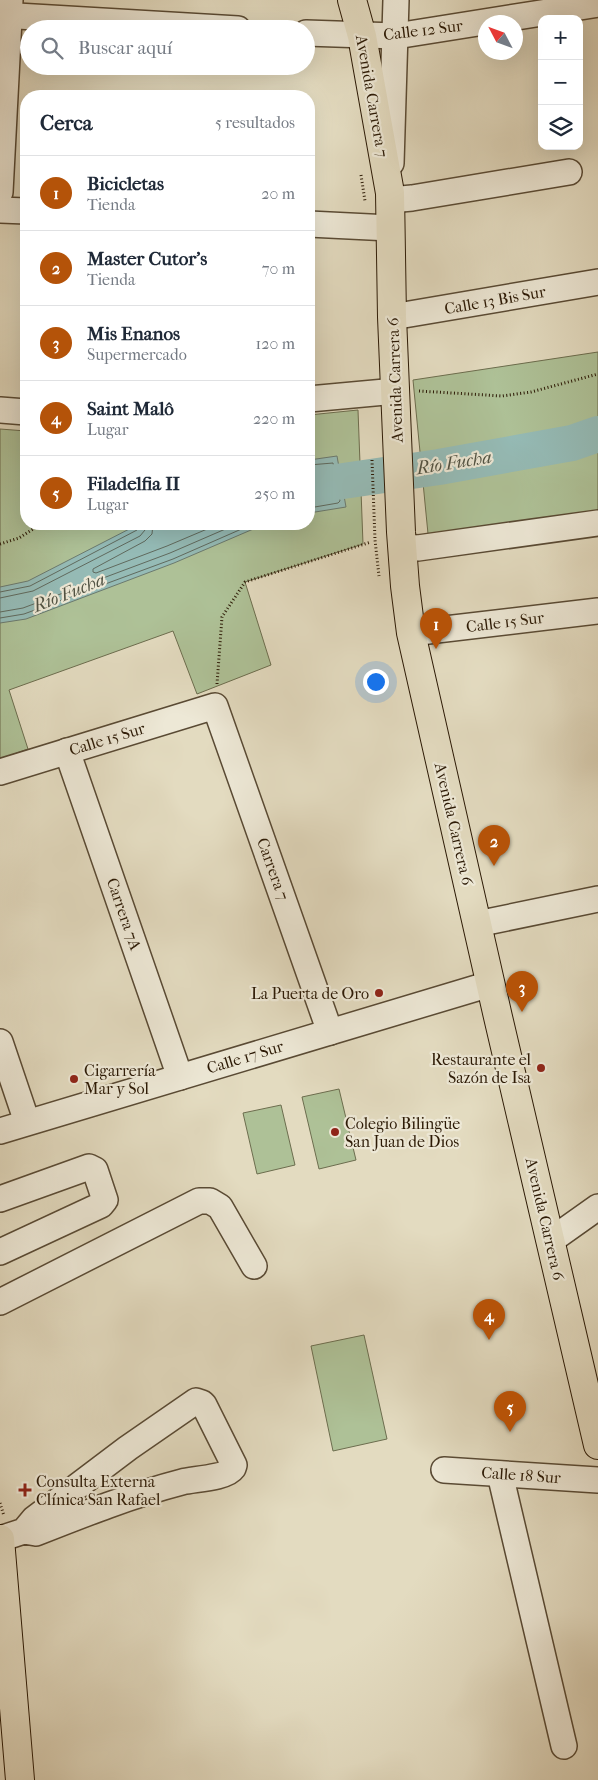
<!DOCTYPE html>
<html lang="es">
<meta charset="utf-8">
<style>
:root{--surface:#fff;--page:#f6f6f7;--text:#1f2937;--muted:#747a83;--line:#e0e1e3;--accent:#b45309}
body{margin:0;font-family:"IM FELL French Canon",serif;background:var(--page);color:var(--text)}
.controls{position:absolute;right:15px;top:15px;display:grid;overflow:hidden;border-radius:10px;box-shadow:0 5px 20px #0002}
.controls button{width:45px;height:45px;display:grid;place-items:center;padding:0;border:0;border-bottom:1px solid var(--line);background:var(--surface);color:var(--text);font:25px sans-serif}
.compass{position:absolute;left:478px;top:15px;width:45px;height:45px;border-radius:50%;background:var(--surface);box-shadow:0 5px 20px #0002;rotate:311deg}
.you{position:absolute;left:375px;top:681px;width:18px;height:18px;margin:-12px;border:4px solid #fff;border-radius:50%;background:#1a73e8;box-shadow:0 0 0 8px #1a73e833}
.badge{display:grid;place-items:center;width:32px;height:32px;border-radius:50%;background:var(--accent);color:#fff;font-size:16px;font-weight:700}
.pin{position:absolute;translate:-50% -41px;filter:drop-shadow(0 1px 2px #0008)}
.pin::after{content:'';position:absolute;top:26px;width:18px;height:15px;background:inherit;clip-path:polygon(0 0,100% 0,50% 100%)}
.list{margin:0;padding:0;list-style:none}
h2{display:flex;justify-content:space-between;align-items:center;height:65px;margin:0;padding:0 20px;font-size:21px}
h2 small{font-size:16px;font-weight:400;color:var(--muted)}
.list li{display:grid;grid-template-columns:32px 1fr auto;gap:15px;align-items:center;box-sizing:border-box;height:75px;padding:0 20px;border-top:1px solid var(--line)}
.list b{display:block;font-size:19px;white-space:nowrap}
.list p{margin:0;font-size:16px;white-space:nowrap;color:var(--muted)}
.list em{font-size:16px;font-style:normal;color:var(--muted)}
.icon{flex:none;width:28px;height:28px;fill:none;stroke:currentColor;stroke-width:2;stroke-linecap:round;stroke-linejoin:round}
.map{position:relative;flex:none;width:598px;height:1780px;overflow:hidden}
.search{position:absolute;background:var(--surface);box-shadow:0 5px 20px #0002;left:20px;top:20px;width:295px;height:55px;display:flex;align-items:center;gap:12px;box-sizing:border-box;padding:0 18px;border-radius:28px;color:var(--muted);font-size:19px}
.panel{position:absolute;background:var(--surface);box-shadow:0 5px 20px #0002;left:20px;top:90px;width:295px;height:440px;border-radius:20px}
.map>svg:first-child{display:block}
</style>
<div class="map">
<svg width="598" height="1780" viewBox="0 0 598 1780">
<rect width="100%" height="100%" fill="#e3dbc0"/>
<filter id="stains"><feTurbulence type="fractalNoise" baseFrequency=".004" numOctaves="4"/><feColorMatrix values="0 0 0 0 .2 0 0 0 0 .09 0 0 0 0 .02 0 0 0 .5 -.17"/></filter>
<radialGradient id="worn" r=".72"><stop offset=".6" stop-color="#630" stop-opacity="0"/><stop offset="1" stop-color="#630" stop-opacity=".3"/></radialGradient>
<g fill="#aec197" stroke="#6c6d4e">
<polygon points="598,352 598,528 429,544 413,380"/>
<polygon points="358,410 363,544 245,582 271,665 197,694 173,631 9,690 28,749 0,759 0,429 26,431 26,524 309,524 309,415"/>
<polygon points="339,1089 356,1160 319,1169 302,1097"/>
<polygon points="281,1105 295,1165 257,1174 243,1113"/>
<polygon points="364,1335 387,1439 333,1451 311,1346"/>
</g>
<g fill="#95bbb6" stroke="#6b7a6f">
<polygon points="337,456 346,507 309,513 309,460"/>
<polygon points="139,524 265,524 174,563 26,619 0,623 0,587 28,581"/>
</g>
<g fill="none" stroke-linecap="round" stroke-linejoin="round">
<g stroke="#606a5e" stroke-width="1">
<polyline points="309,465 333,463 340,501 338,503 309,508"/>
<polyline points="309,471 328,470 333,496 331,498 309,502"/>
<polyline points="153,524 152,534 145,541 93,569 93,572 96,573 167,546 219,524"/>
<polyline points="0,592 30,586 137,530 140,524"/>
<polyline points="0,598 33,591 140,536 145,530 146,524"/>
<polyline points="0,612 23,608 170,553 237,524"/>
<polyline points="0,618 24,614 173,559 253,524"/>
</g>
<polyline stroke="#95bbb6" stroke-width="36" points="309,486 439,467 572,443 598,434"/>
<g stroke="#594a34" stroke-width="28">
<g id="minor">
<polyline points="0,15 238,29"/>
<polyline points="306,33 396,36 598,4"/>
<polyline points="391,163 396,0"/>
<polyline points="0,192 10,0"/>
<polyline points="390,200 412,198 569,172"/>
<polyline points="0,210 26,211"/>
<polyline points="309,224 390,228"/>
<polyline points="392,317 598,282"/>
<polyline points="309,399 396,391"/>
<polyline points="0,410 26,412"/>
<polyline points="403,547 418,548 598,523"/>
<polyline points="411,633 598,611"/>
<polyline points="67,751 180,1077"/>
<polyline points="0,772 215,706 330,1032"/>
<polyline points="477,924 598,899"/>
<polyline points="0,1042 27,1122"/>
<polyline points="0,1131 490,984"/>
<polyline points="0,1199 89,1167 95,1170 105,1200 101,1205 0,1252"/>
<polyline points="550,1241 598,1207"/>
<polyline points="0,1302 199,1201 210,1201 220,1207 254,1266"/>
<polyline points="444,1470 598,1480"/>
<polyline points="500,1474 564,1746"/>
<path d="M0 1539 24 1531 36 1533C84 1514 132 1495 182 1482 194 1479 226 1478 233 1468L234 1465 204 1405 202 1403 196 1401 128 1448 34 1519 24 1531"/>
</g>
</g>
<g stroke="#2b1905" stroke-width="30">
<g id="major">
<polyline points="352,0 362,36 390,193 392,317 401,532 405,586 411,633 498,1017 598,1445"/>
<polyline points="0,1539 20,1780"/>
</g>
</g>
<g stroke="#2b1905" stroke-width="3" stroke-dasharray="1 2.5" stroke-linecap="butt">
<polyline points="361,175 365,201"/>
<polyline points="419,391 502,396 531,392 598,374"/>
<polyline points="372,460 375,540 379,576"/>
<polyline points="0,544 19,538 41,524"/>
<polyline points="217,684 222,617 245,582 371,542"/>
<polyline points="0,1503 4,1516"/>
</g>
<use href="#minor" stroke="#ede8d6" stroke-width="25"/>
<use href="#major" stroke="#e3dbc0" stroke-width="28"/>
</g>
<g fill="#8f2418" stroke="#ede8d6" stroke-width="2">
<circle cx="379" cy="993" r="5"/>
<circle cx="541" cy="1068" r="5"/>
<circle cx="74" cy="1079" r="5"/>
<circle cx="335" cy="1132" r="5"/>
<path d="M22.5 1482.5h5v5h5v5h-5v5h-5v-5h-5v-5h5z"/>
</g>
<g text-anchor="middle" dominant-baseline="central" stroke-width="4.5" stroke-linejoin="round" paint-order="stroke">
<g font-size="16" fill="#2b1905" stroke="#ede8d6">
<text transform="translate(423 30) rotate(-7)">Calle 12 Sur</text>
<text transform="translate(372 96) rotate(80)">Avenida Carrera 7</text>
<text transform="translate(495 300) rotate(-10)">Calle 13 Bis Sur</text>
<text transform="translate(395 380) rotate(-92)">Avenida Carrera 6</text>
<text transform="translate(505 622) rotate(-7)">Calle 15 Sur</text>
<text transform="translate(107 739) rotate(-17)">Calle 15 Sur</text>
<text transform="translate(454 824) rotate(77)">Avenida Carrera 6</text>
<text transform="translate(273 869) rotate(70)">Carrera 7</text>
<text transform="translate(124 914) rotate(71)">Carrera 7A</text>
<text transform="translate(245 1057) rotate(-17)">Calle 17 Sur</text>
<text transform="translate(545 1219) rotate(77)">Avenida Carrera 6</text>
<text transform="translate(521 1475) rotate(4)">Calle 18 Sur</text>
</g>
<g font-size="16" fill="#2b1905" stroke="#ede8d6" text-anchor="start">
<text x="369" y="993" text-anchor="end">La Puerta de Oro</text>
<text x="531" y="1059" text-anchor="end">Restaurante el<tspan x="531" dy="18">Sazón de Isa</tspan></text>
<text x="84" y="1070">Cigarrería<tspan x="84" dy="18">Mar y Sol</tspan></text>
<text x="345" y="1123">Colegio Bilingüe<tspan x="345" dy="18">San Juan de Dios</tspan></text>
<text x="36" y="1481">Consulta Externa<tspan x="36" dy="18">Clínica San Rafael</tspan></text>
</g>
<g font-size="18" font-style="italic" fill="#505243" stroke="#ede8d6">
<text transform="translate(454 463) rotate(-9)">Río Fucha</text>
<text transform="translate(69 593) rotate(-22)">Río Fucha</text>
</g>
</g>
<rect width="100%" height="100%" filter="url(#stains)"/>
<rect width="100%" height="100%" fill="url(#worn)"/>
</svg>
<div class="controls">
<button>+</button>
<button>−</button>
<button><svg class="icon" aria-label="layers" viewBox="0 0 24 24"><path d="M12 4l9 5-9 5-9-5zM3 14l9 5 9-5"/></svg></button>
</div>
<svg class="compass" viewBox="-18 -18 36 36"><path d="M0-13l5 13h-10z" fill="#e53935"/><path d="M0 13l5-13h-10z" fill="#747a83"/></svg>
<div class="you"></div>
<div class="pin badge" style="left:436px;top:649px">1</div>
<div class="pin badge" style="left:494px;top:866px">2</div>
<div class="pin badge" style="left:522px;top:1012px">3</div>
<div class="pin badge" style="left:489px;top:1340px">4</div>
<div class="pin badge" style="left:510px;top:1432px">5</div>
<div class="search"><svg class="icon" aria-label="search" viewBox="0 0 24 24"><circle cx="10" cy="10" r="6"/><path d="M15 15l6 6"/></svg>Buscar aquí</div>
<section class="panel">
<h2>Cerca<small>5 resultados</small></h2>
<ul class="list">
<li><span class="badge">1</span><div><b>Bicicletas</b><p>Tienda</p></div><em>20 m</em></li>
<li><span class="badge">2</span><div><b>Master Cutor's</b><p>Tienda</p></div><em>70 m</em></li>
<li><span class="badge">3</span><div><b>Mis Enanos</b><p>Supermercado</p></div><em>120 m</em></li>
<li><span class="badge">4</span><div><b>Saint Malô</b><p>Lugar</p></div><em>220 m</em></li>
<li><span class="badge">5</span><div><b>Filadelfia II</b><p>Lugar</p></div><em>250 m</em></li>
</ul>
</section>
</div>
